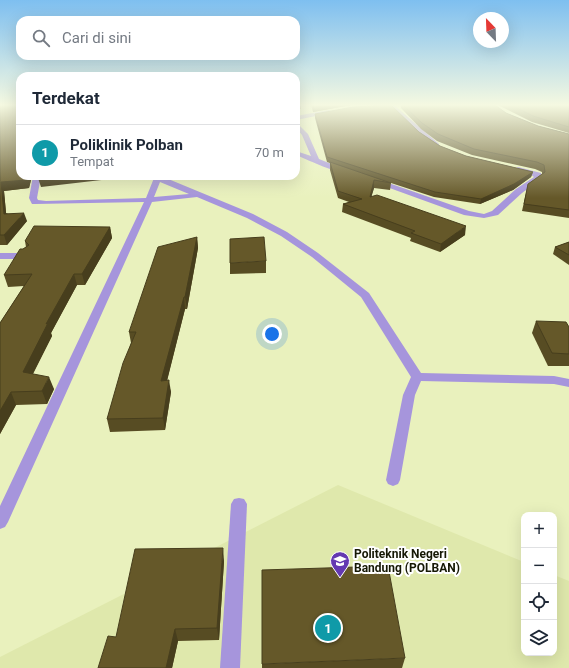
<!DOCTYPE html>
<html lang="id">
<meta charset="utf-8">
<style>
:root{--surface:#fff;--page:#f2f2f3;--text:#1f2937;--muted:#747a83;--line:#e0e1e3;--accent:#111827}
body{margin:0;font-family:Roboto,sans-serif;background:var(--page);color:var(--text)}
.controls{position:absolute;right:12px;bottom:12px;display:grid;overflow:hidden;border-radius:8px;box-shadow:0 4px 16px #0002}
.controls button{width:36px;height:36px;display:grid;place-items:center;padding:0;border:0;border-bottom:1px solid var(--line);background:var(--surface);color:var(--text);font:20px sans-serif}
.compass{position:absolute;left:473px;top:12px;width:36px;height:36px;border-radius:50%;background:var(--surface);box-shadow:0 4px 16px #0002;rotate:337deg}
.you{position:absolute;left:272px;top:334px;width:14px;height:14px;margin:-10px;border:3px solid #fff;border-radius:50%;background:#1a73e8;box-shadow:0 0 0 6px #1a73e833}
.badge{display:grid;place-items:center;width:26px;height:26px;border-radius:50%;background:var(--accent);color:#fff;font-size:13px;font-weight:700}
.pin{position:absolute;translate:-50% -50%;border:2px solid #fff;box-shadow:0 1px 4px #0006}
.list{margin:0;padding:0;list-style:none}
h2{display:flex;justify-content:space-between;align-items:center;height:52px;margin:0;padding:0 16px;font-size:17px}
h2 small{font-size:13px;font-weight:400;color:var(--muted)}
.list li{display:grid;grid-template-columns:26px 1fr auto;gap:12px;align-items:center;box-sizing:border-box;height:56px;padding:0 16px;border-top:1px solid var(--line)}
.list b{display:block;font-size:15px;white-space:nowrap}
.list p{margin:0;font-size:13px;white-space:nowrap;color:var(--muted)}
.list em{font-size:13px;font-style:normal;color:var(--muted)}
.icon{flex:none;width:22px;height:22px;fill:none;stroke:currentColor;stroke-width:2;stroke-linecap:round;stroke-linejoin:round}
.map{position:relative;flex:none;width:569px;height:668px;overflow:hidden}
.search{position:absolute;background:var(--surface);box-shadow:0 4px 16px #0002;left:16px;top:16px;width:284px;height:44px;display:flex;align-items:center;gap:10px;box-sizing:border-box;padding:0 14px;border-radius:12px;color:var(--muted);font-size:15px}
.panel{position:absolute;background:var(--surface);box-shadow:0 4px 16px #0002;left:16px;top:72px;width:284px;height:108px;border-radius:12px}
.map>svg:first-child{display:block}
</style>
<div class="map">
<svg width="569" height="668" viewBox="0 0 569 668">
<rect width="100%" height="100%" fill="#e9f1bd"/>
<polygon fill="#dfe8ac" points="338,485 524,562 524,653 554,653 554,575 569,581 569,668 0,668 0,657"/>
<g fill="none" stroke-linecap="round" stroke-linejoin="round">
<polygon fill="#a695dc" fill-rule="evenodd" points="239,498 244,499 247,504 240,668 220,668 231,504 234,499"/>
<g fill="#a695dc" fill-rule="evenodd">
<polygon points="390,105 394,105 439,144 439,146 435,146 390,107"/>
<polygon points="329,110 332,112 331,113 296,120 296,116"/>
<path d="M296 122 308 134 319 159 346 170V172C337 174 306 159 296 155V151L311 156 302 135 296 128Z"/>
<polygon points="518,167 541,173 542,178 522,193 498,215 484,218 464,215 373,182 377,180 380,180 469,211 484,214 492,211 516,189 534,177 530,174 516,170 516,168"/>
<path d="M33 176H41L37 198 38 200 46 201 146 198 154 178 153 176H161L253 214 287 232 318 253 369 293 421 373 554 376 569 379V387L554 384 421 381 415 395 400 480 398 484 393 486 388 484 386 480 403 395 411 377 361 297 312 257 281 236 247 218 197 197 152 202 8 522 5 527 0 529V506L144 202 35 204H32L29 198ZM160 182 189 194 154 197Z"/>
<polygon points="0,253 26,253 31,256 26,259 0,259"/>
</g>
</g>
<g fill="#574c23">
<polygon points="0,105 20,176 32,176 29,188 4,191 6,213 27,221 7,245 0,245"/>
<polygon points="311,105 351,105 313,112"/>
<polygon points="401,105 495,105 506,113 538,126 569,134 569,218 522,211 528,184 542,174 542,172 535,169 472,155 437,141 421,129 401,108"/>
<polygon points="498,105 569,105 569,133 532,122"/>
<polygon points="315,114 419,132 440,146 466,156 533,172 531,177 513,190 480,204 434,197 391,183 390,190 374,188 371,197 465,235 440,252 410,241 411,238 342,212 343,204 349,202 338,198 330,170 330,163 327,162 315,118"/>
<polygon points="110,227 112,238 85,285 77,285 51,333 52,336 33,374 54,389 47,404 16,405 0,434 0,323 24,286 8,287 4,275 23,249 26,247 25,241"/>
<polygon points="197,237 198,248 187,309 185,309 167,380 171,392 165,430 110,432 107,419 131,343 129,332"/>
<polygon points="569,242 569,265 553,254 555,247"/>
<polygon points="266,261 266,273 230,274 230,263"/>
<polygon points="536,321 569,327 569,366 548,366 532,333"/>
<polygon points="224,561 219,640 178,641 172,668 98,668"/>
<polygon points="405,658 402,668 262,668 262,664"/>
</g>
<g fill="#473e1d">
<polygon points="301,105 301,109 296,110 296,106"/>
<polygon points="318,105 351,105 313,112 313,106"/>
<polygon points="533,172 531,177 513,190 480,204 481,199"/>
<polygon points="28,176 32,176 29,188 4,191 7,223 4,214 1,182"/>
<polygon points="60,176 136,176 41,187 38,178"/>
<polygon points="374,180 374,188 369,205 370,197"/>
<polygon points="24,213 27,221 7,245 4,235"/>
<polygon points="466,226 465,235 440,252 441,244"/>
<polygon points="110,227 112,238 85,285 82,274"/>
<polygon points="197,237 198,248 187,309 185,297"/>
<polygon points="74,274 77,285 51,333 52,336 27,385 23,372 46,324"/>
<polygon points="184,297 185,309 164,393 161,381"/>
<polygon points="49,377 54,389 47,404 42,391"/>
<polygon points="169,380 171,392 165,430 163,418"/>
<polygon points="11,392 16,405 0,434 0,411"/>
<polygon points="223,548 224,561 219,640 217,628"/>
<polygon points="175,629 178,641 172,668 166,668"/>
</g>
<g fill="#655829" stroke="#473e1d">
<polygon points="0,105 20,105 20,176 28,176 27,180 1,182 4,214 24,213 4,235 0,235"/>
<polygon points="391,105 419,132 440,146 466,156 533,172 514,184 481,199 435,192 327,157 315,114 353,107"/>
<polygon points="403,105 495,105 506,113 538,126 569,134 569,210 524,204 528,184 545,172 544,165 537,162 474,149 438,134 422,123"/>
<polygon points="511,105 569,105 569,127 533,116"/>
<polygon points="330,162 391,183 374,180 370,197 377,195 466,226 441,244 411,233 415,231 343,204 362,199 338,191"/>
<polygon points="39,176 60,176 38,178"/>
<polygon points="34,226 110,227 82,274 74,274 46,324 48,323 23,372 49,377 42,391 11,392 0,411 0,323 32,274 4,275 20,249 23,249 29,245 25,241"/>
<polygon points="197,237 185,297 184,297 161,381 169,380 163,418 107,419 123,363 136,332 129,332 158,247"/>
<polygon points="264,237 266,261 230,263 230,239"/>
<polygon points="569,242 569,255 555,247"/>
<polygon points="536,321 566,322 569,327 569,354 552,353"/>
<polygon points="223,548 217,628 175,629 166,668 98,668 108,636 116,637 135,549"/>
<polygon points="388,566 405,658 262,664 262,570"/>
</g>
<linearGradient id="sky" x2="0" y2="1"><stop stop-color="#7ebff0"/><stop offset="0.53" stop-color="#f5f9e1"/><stop offset="1" stop-color="#f5f9e1" stop-opacity="0"/></linearGradient>
<rect width="569" height="198" fill="url(#sky)"/>
<defs>
<g id="university-pin" transform="scale(1)"><path d="M0 17L-7.5 6A9.5 9.5 0 1 1 7.5 6Z" fill="#6439b1" stroke="#fff"/><path d="M0-5L7-2L0 1L-7-2ZM-4 1L0 2.5L4 1V4Q0 6-4 4Z" fill="#fff"/></g>
</defs>
<g fill-rule="evenodd">
<use href="#university-pin" x="340" y="561"/>
</g>
<g text-anchor="middle" dominant-baseline="central" stroke-width="4" stroke-linejoin="round" paint-order="stroke">
<g font-size="12" font-weight="bold" fill="#161805" stroke="#fff" text-anchor="start">
<text x="354" y="554">Politeknik Negeri<tspan x="354" dy="14">Bandung (POLBAN)</tspan></text>
</g>
</g>
</svg>
<div class="controls">
<button>+</button>
<button>−</button>
<button><svg class="icon" aria-label="locate" viewBox="0 0 24 24"><circle cx="12" cy="12" r="6"/><path d="M12 2v4M12 18v4M2 12h4M18 12h4"/></svg></button>
<button><svg class="icon" aria-label="layers" viewBox="0 0 24 24"><path d="M12 4l9 5-9 5-9-5zM3 14l9 5 9-5"/></svg></button>
</div>
<svg class="compass" viewBox="-18 -18 36 36"><path d="M0-13l5 13h-10z" fill="#e53935"/><path d="M0 13l5-13h-10z" fill="#747a83"/></svg>
<div class="you"></div>
<div class="pin badge" style="left:328px;top:628px;background:#0f9aa8">1</div>
<div class="search"><svg class="icon" aria-label="search" viewBox="0 0 24 24"><circle cx="10" cy="10" r="6"/><path d="M15 15l6 6"/></svg>Cari di sini</div>
<section class="panel">
<h2>Terdekat<small></small></h2>
<ul class="list">
<li><span class="badge" style="background:#0f9aa8">1</span><div><b>Poliklinik Polban</b><p>Tempat</p></div><em>70 m</em></li>
</ul>
</section>
</div>
